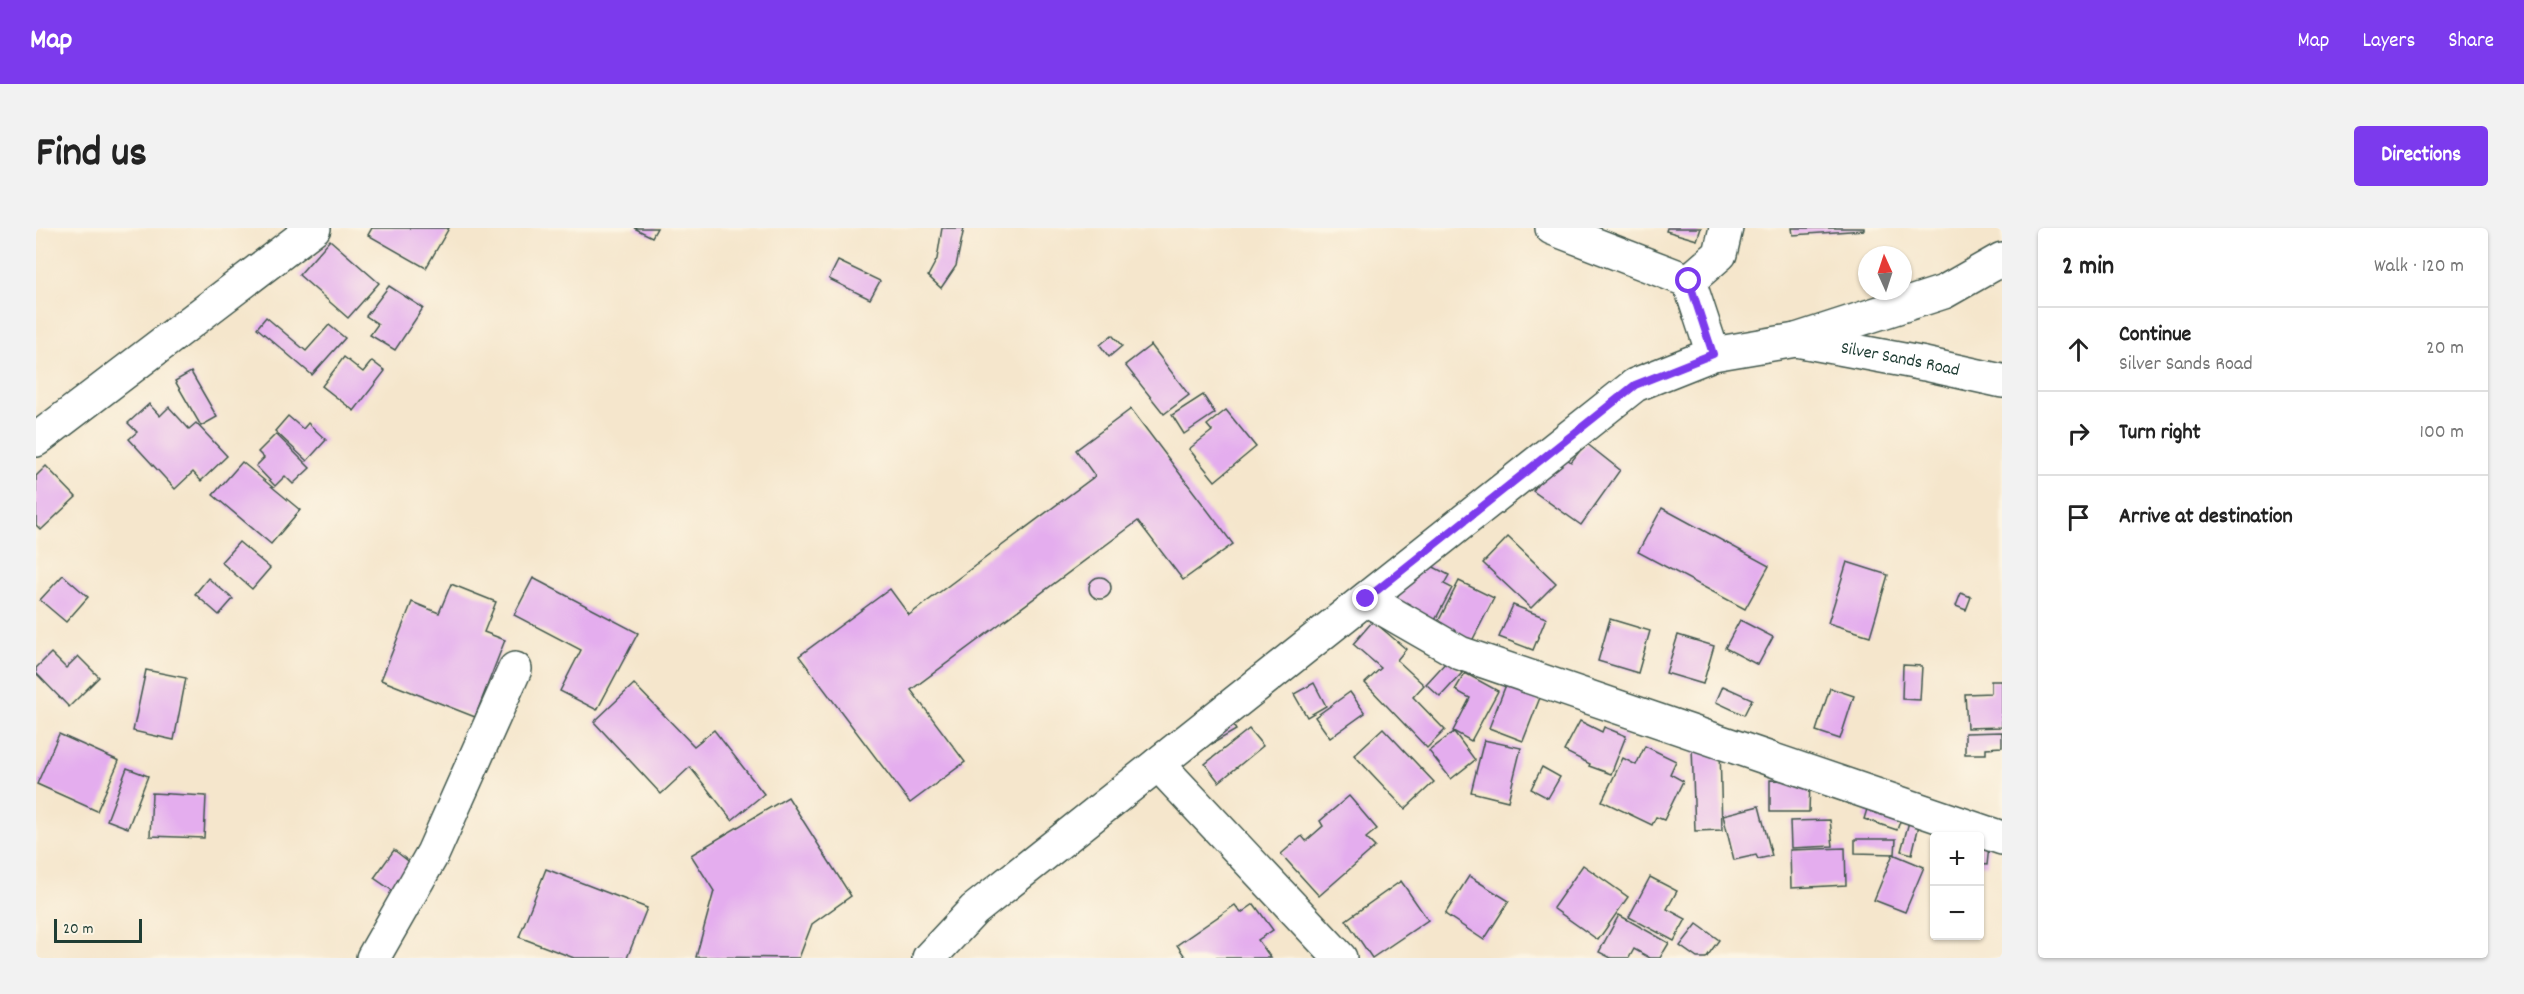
<!DOCTYPE html>
<meta charset="utf-8">
<style>
:root{--surface:#fff;--page:#f2f2f2;--text:#222;--muted:#767676;--line:#e0e0e0;--accent:#7c3aed}
body{margin:0;font-family:Dekko,sans-serif;background:var(--page);color:var(--text)}
.controls{position:absolute;right:18px;bottom:18px;display:grid;overflow:hidden;border-radius:6px;box-shadow:0 2px 4px #0004}
.controls button{width:54px;height:54px;display:grid;place-items:center;padding:0;border:0;border-bottom:2px solid var(--line);background:var(--surface);color:var(--text);font:30px sans-serif}
.compass{position:absolute;left:1822px;top:18px;width:54px;height:54px;border-radius:50%;background:var(--surface);box-shadow:0 2px 4px #0004;rotate:357deg}
.scale{position:absolute;left:18px;bottom:15px;width:88px;box-sizing:border-box;padding-left:6px;border:3px solid #1f3d34;border-top:0;font-size:16px;line-height:21px;white-space:nowrap;color:#1f3d34;-webkit-text-stroke:4px #fcf5e5;paint-order:stroke}
.stop{position:absolute;width:18px;height:18px;margin:-14px;border:4px solid #7c3aed;border-radius:50%;background:#fff}
.stop.end{background:#7c3aed;border-color:#fff;box-shadow:0 2px 6px #0008}
.list{margin:0;padding:0;list-style:none}
h2{display:flex;justify-content:space-between;align-items:center;height:78px;margin:0;padding:0 24px;font-size:26px}
h2 small{font-size:20px;font-weight:400;color:var(--muted)}
.list li{display:grid;grid-template-columns:39px 1fr auto;gap:18px;align-items:center;box-sizing:border-box;height:84px;padding:0 24px;border-top:2px solid var(--line)}
.list b{display:block;font-size:22px;white-space:nowrap}
.list p{margin:0;font-size:20px;white-space:nowrap;color:var(--muted)}
.list em{font-size:20px;font-style:normal;color:var(--muted)}
.icon{flex:none;width:33px;height:33px;fill:none;stroke:currentColor;stroke-width:2;stroke-linecap:round;stroke-linejoin:round}
.map{position:relative;flex:none;width:1966px;height:730px;overflow:hidden;border-radius:6px}
header{display:flex;align-items:center;gap:36px;box-sizing:border-box;height:84px;padding:0 30px;background:var(--accent);color:#fff}
header strong{font-size:28px}
nav{display:flex;gap:33px;margin-inline-start:auto;font-size:21px}
.intro{display:flex;align-items:center;justify-content:space-between;box-sizing:border-box;height:144px;padding:0 36px}
h1{margin:0;font-size:42px}
.button{padding:15px 27px;border-radius:6px;background:var(--accent);color:#fff;font-size:21px;font-weight:700}
main{display:flex;gap:36px;padding:0 36px}
aside{flex:1;background:var(--surface);border-radius:6px;box-shadow:0 2px 4px #0004}
.map>svg:first-child{display:block}
</style>
<header>
<strong>Map</strong>
<nav><a>Map</a><a>Layers</a><a>Share</a></nav>
</header>
<div class="intro"><h1>Find us</h1><a class="button">Directions</a></div>
<main>
<div class="map">
<svg width="1966" height="730" viewBox="0 0 1966 730">
<rect width="100%" height="100%" fill="#fcf5e5"/>
<filter id="ink" filterUnits="userSpaceOnUse"><feTurbulence type="fractalNoise" baseFrequency=".0167" numOctaves="2"/><feDisplacementMap in="SourceGraphic" scale="12" xChannelSelector="R" yChannelSelector="G"/><feConvolveMatrix kernelMatrix="1 2 1 2 8 2 1 2 1" color-interpolation-filters="sRGB"/></filter>
<filter id="wash" filterUnits="userSpaceOnUse"><feTurbulence type="fractalNoise" baseFrequency=".008" numOctaves="4" result="noise"/><feDisplacementMap in="SourceGraphic" scale="24" xChannelSelector="R" yChannelSelector="G"/><feGaussianBlur stdDeviation="1.35" result="paint"/><feColorMatrix in="noise" values="0 0 0 0 0 0 0 0 0 0 0 0 0 0 0 0 0 1.4 0 .05"/><feComposite in="paint" operator="in"/></filter>
<g filter="url(#wash)">
<rect width="100%" height="100%" fill="#f5e6cc"/>
<g id="blocks">
<g fill="#e4adee">
<polygon points="336,0 413,0 390,40 332,7"/>
<polygon points="598,0 621,0 616,9"/>
<polygon points="906,0 928,0 920,38 905,60 892,48 901,31"/>
<polygon points="1631,0 1665,0 1661,12 1630,3"/>
<polygon points="1756,0 1828,0 1828,2 1757,7"/>
<polygon points="294,12 343,55 312,90 263,47"/>
<polygon points="802,33 844,53 834,71 793,51"/>
<polygon points="353,58 387,80 359,122 334,107 342,96 330,88"/>
<polygon points="230,89 270,123 293,97 309,110 276,147 221,100"/>
<polygon points="1076,107 1086,118 1073,129 1064,117"/>
<polygon points="1115,117 1153,167 1128,186 1089,137"/>
<polygon points="308,129 327,144 336,133 349,143 318,183 286,158"/>
<polygon points="155,144 181,189 165,198 139,153"/>
<polygon points="1167,167 1179,185 1148,206 1136,187"/>
<polygon points="113,176 124,188 133,179 153,201 160,195 191,228 165,253 157,244 139,261 93,211 101,204 92,195"/>
<polygon points="1095,181 1197,316 1147,352 1102,293 875,462 929,534 874,575 763,428 854,361 873,387 1059,248 1040,222"/>
<polygon points="1190,182 1220,219 1179,253 1153,221 1176,203 1171,197"/>
<polygon points="252,188 267,201 272,195 290,212 271,233 239,203"/>
<polygon points="240,206 274,240 257,256 249,248 239,258 220,238 228,230 222,224"/>
<polygon points="1550,215 1584,242 1545,297 1497,263 1523,225 1535,234"/>
<polygon points="206,234 264,282 235,316 177,267"/>
<polygon points="10,238 40,269 5,302 0,297 0,248"/>
<polygon points="1626,280 1733,338 1709,381 1602,324"/>
<polygon points="1472,309 1520,355 1495,380 1447,335"/>
<polygon points="203,314 234,340 216,361 185,334"/>
<polygon points="1811,334 1852,347 1834,408 1792,395"/>
<polygon points="1390,335 1413,347 1408,356 1416,360 1397,396 1356,379 1377,340"/>
<polygon points="27,347 52,369 30,394 4,372"/>
<circle cx="1064" cy="360" r="11"/>
<polygon points="172,350 197,371 183,387 159,366"/>
<polygon points="497,350 602,405 561,482 524,463 545,422 478,387"/>
<polygon points="1423,353 1458,370 1436,413 1401,396"/>
<polygon points="415,356 460,374 448,404 469,412 439,489 345,452 376,374 403,385"/>
<polygon points="1925,365 1935,369 1930,382 1920,378"/>
<polygon points="1477,377 1510,390 1497,422 1463,409"/>
<polygon points="1574,391 1614,403 1602,445 1562,433"/>
<polygon points="1704,392 1737,409 1722,437 1689,420"/>
<polygon points="1337,393 1370,421 1361,432 1388,457 1377,469 1409,502 1391,520 1329,455 1345,440 1317,416"/>
<polygon points="1642,407 1678,418 1667,456 1630,445"/>
<polygon points="15,425 30,440 42,428 63,449 33,479 0,445 0,440"/>
<polygon points="1412,432 1426,445 1404,469 1390,456"/>
<polygon points="1867,437 1886,438 1884,472 1866,471"/>
<polygon points="110,442 150,450 138,512 97,503"/>
<polygon points="1429,445 1462,463 1435,513 1417,503 1434,470 1419,462"/>
<polygon points="1473,449 1507,462 1487,513 1453,500"/>
<polygon points="1955,453 1966,453 1966,499 1931,500 1929,466 1955,465"/>
<polygon points="1278,455 1290,478 1271,489 1258,466"/>
<polygon points="598,456 658,518 678,502 728,566 696,592 654,539 625,566 558,494"/>
<polygon points="1687,458 1716,471 1708,487 1680,474"/>
<polygon points="1794,460 1818,468 1804,511 1780,503"/>
<polygon points="1314,464 1329,485 1294,510 1279,489"/>
<polygon points="1194,492 1200,502 1176,516 1170,506"/>
<polygon points="1544,493 1566,504 1568,499 1590,508 1575,546 1553,538 1554,536 1528,523"/>
<polygon points="1347,500 1398,554 1369,581 1318,527"/>
<polygon points="1213,501 1227,518 1183,554 1169,536"/>
<polygon points="1418,504 1439,532 1415,551 1393,523"/>
<polygon points="1966,504 1966,519 1950,520 1950,526 1929,526 1929,505"/>
<polygon points="23,506 83,533 61,583 1,556"/>
<polygon points="1448,512 1485,520 1472,573 1435,564"/>
<polygon points="1609,518 1640,533 1634,546 1647,553 1628,592 1620,589 1616,597 1566,573 1587,530 1600,537"/>
<polygon points="1656,519 1684,519 1686,602 1659,603"/>
<polygon points="1506,539 1524,549 1512,570 1495,561"/>
<polygon points="91,540 112,548 92,600 71,592"/>
<polygon points="1734,552 1774,553 1773,584 1734,584"/>
<polygon points="116,565 170,568 168,610 114,608"/>
<polygon points="1313,568 1341,601 1330,610 1339,619 1283,668 1245,626 1266,608 1270,613 1287,598 1284,593"/>
<polygon points="1835,568 1869,579 1861,602 1828,591"/>
<polygon points="752,569 815,668 776,696 763,730 660,729 678,663 655,627"/>
<polygon points="1723,578 1736,628 1722,631 1720,627 1698,632 1687,587"/>
<polygon points="1874,590 1884,593 1876,626 1865,623"/>
<polygon points="1794,592 1797,618 1755,620 1754,593"/>
<polygon points="1944,608 1954,609 1951,637 1944,636"/>
<polygon points="1819,611 1860,611 1859,626 1819,625"/>
<polygon points="1809,620 1810,657 1755,660 1754,622"/>
<polygon points="358,622 376,636 357,663 338,650"/>
<polygon points="1857,626 1888,639 1869,684 1838,672"/>
<polygon points="1547,637 1592,669 1562,712 1517,680"/>
<polygon points="510,641 611,680 591,730 538,730 483,709"/>
<polygon points="1433,648 1473,673 1448,712 1409,686"/>
<polygon points="1614,649 1641,663 1631,681 1650,691 1638,713 1593,689"/>
<polygon points="1365,653 1392,692 1336,730 1310,692"/>
<polygon points="1218,676 1237,702 1222,712 1235,730 1150,730 1141,717 1199,677 1205,685"/>
<polygon points="1583,687 1633,715 1624,730 1614,730 1598,721 1593,730 1575,730 1563,724"/>
<polygon points="1661,696 1683,712 1670,730 1661,730 1644,718"/>
</g>
</g>
</g>
<g filter="url(#ink)">
<use href="#blocks" fill-opacity="0" stroke="#3f564b" stroke-width="1.5"/>
<g fill="none" stroke-linecap="round" stroke-linejoin="round">
<g stroke="#3f564b" stroke-width="36">
<g id="street">
<polyline points="1516,0 1653,53"/>
<polyline points="1653,53 1677,126"/>
<polyline points="1653,53 1684,26 1690,0"/>
<polyline points="1760,112 1908,64 1966,31"/>
<polyline points="0,212 278,0"/>
<polyline points="1330,371 1424,425 1966,610"/>
<polyline points="1122,536 1304,730"/>
<polyline points="337,730 397,625 479,441"/>
</g>
</g>
<g stroke="#3f564b" stroke-width="36">
<g id="secondary">
<path id="s1" d="M893 730 938 682 1599 157 1677 126 1760 112 1889 136 1966 153"/>
</g>
</g>
<use href="#street" stroke="#fff" stroke-width="33"/>
<use href="#secondary" stroke="#fff" stroke-width="33"/>
</g>
</g>
<g fill="none" stroke-linecap="round" stroke-linejoin="round" filter="url(#ink)">
<polyline stroke="#7c3aed" stroke-width="8" points="1330,371 1599,157 1677,126 1653,53"/>
</g>
<g text-anchor="middle" dominant-baseline="central" stroke-width="4.5" stroke-linejoin="round" paint-order="stroke">
<g font-size="18" fill="#1f3d34" stroke="#fcf5e5">
<text stroke="none"><textPath href="#s1" startOffset="1184">Silver Sands Road</textPath></text>
</g>
</g>
</svg>
<div class="controls">
<button>+</button>
<button>−</button>
</div>
<svg class="compass" viewBox="-18 -18 36 36"><path d="M0-13l5 13h-10z" fill="#e53935"/><path d="M0 13l5-13h-10z" fill="#767676"/></svg>
<div class="scale">20 m</div>
<div class="stop" style="left:1653px;top:53px"></div>
<div class="stop end" style="left:1330px;top:371px"></div>
</div>
<aside>
<h2>2 min<small>Walk · 120 m</small></h2>
<ul class="list">
<li><svg class="icon" aria-label="ahead" viewBox="0 0 24 24"><path d="M12 20V5M6 11l6-6 6 6"/></svg><div><b>Continue</b><p>Silver Sands Road</p></div><em>20 m</em></li>
<li><svg class="icon" aria-label="right" viewBox="0 0 24 24"><path d="M7 20v-9h11M14 6l5 5-5 5"/></svg><div><b>Turn right</b></div><em>100 m</em></li>
<li><svg class="icon" aria-label="arrive" viewBox="0 0 24 24"><path d="M6 21V4h12l-3 4 3 4H6"/></svg><div><b>Arrive at destination</b></div></li>
</ul>
</aside>
</main>
